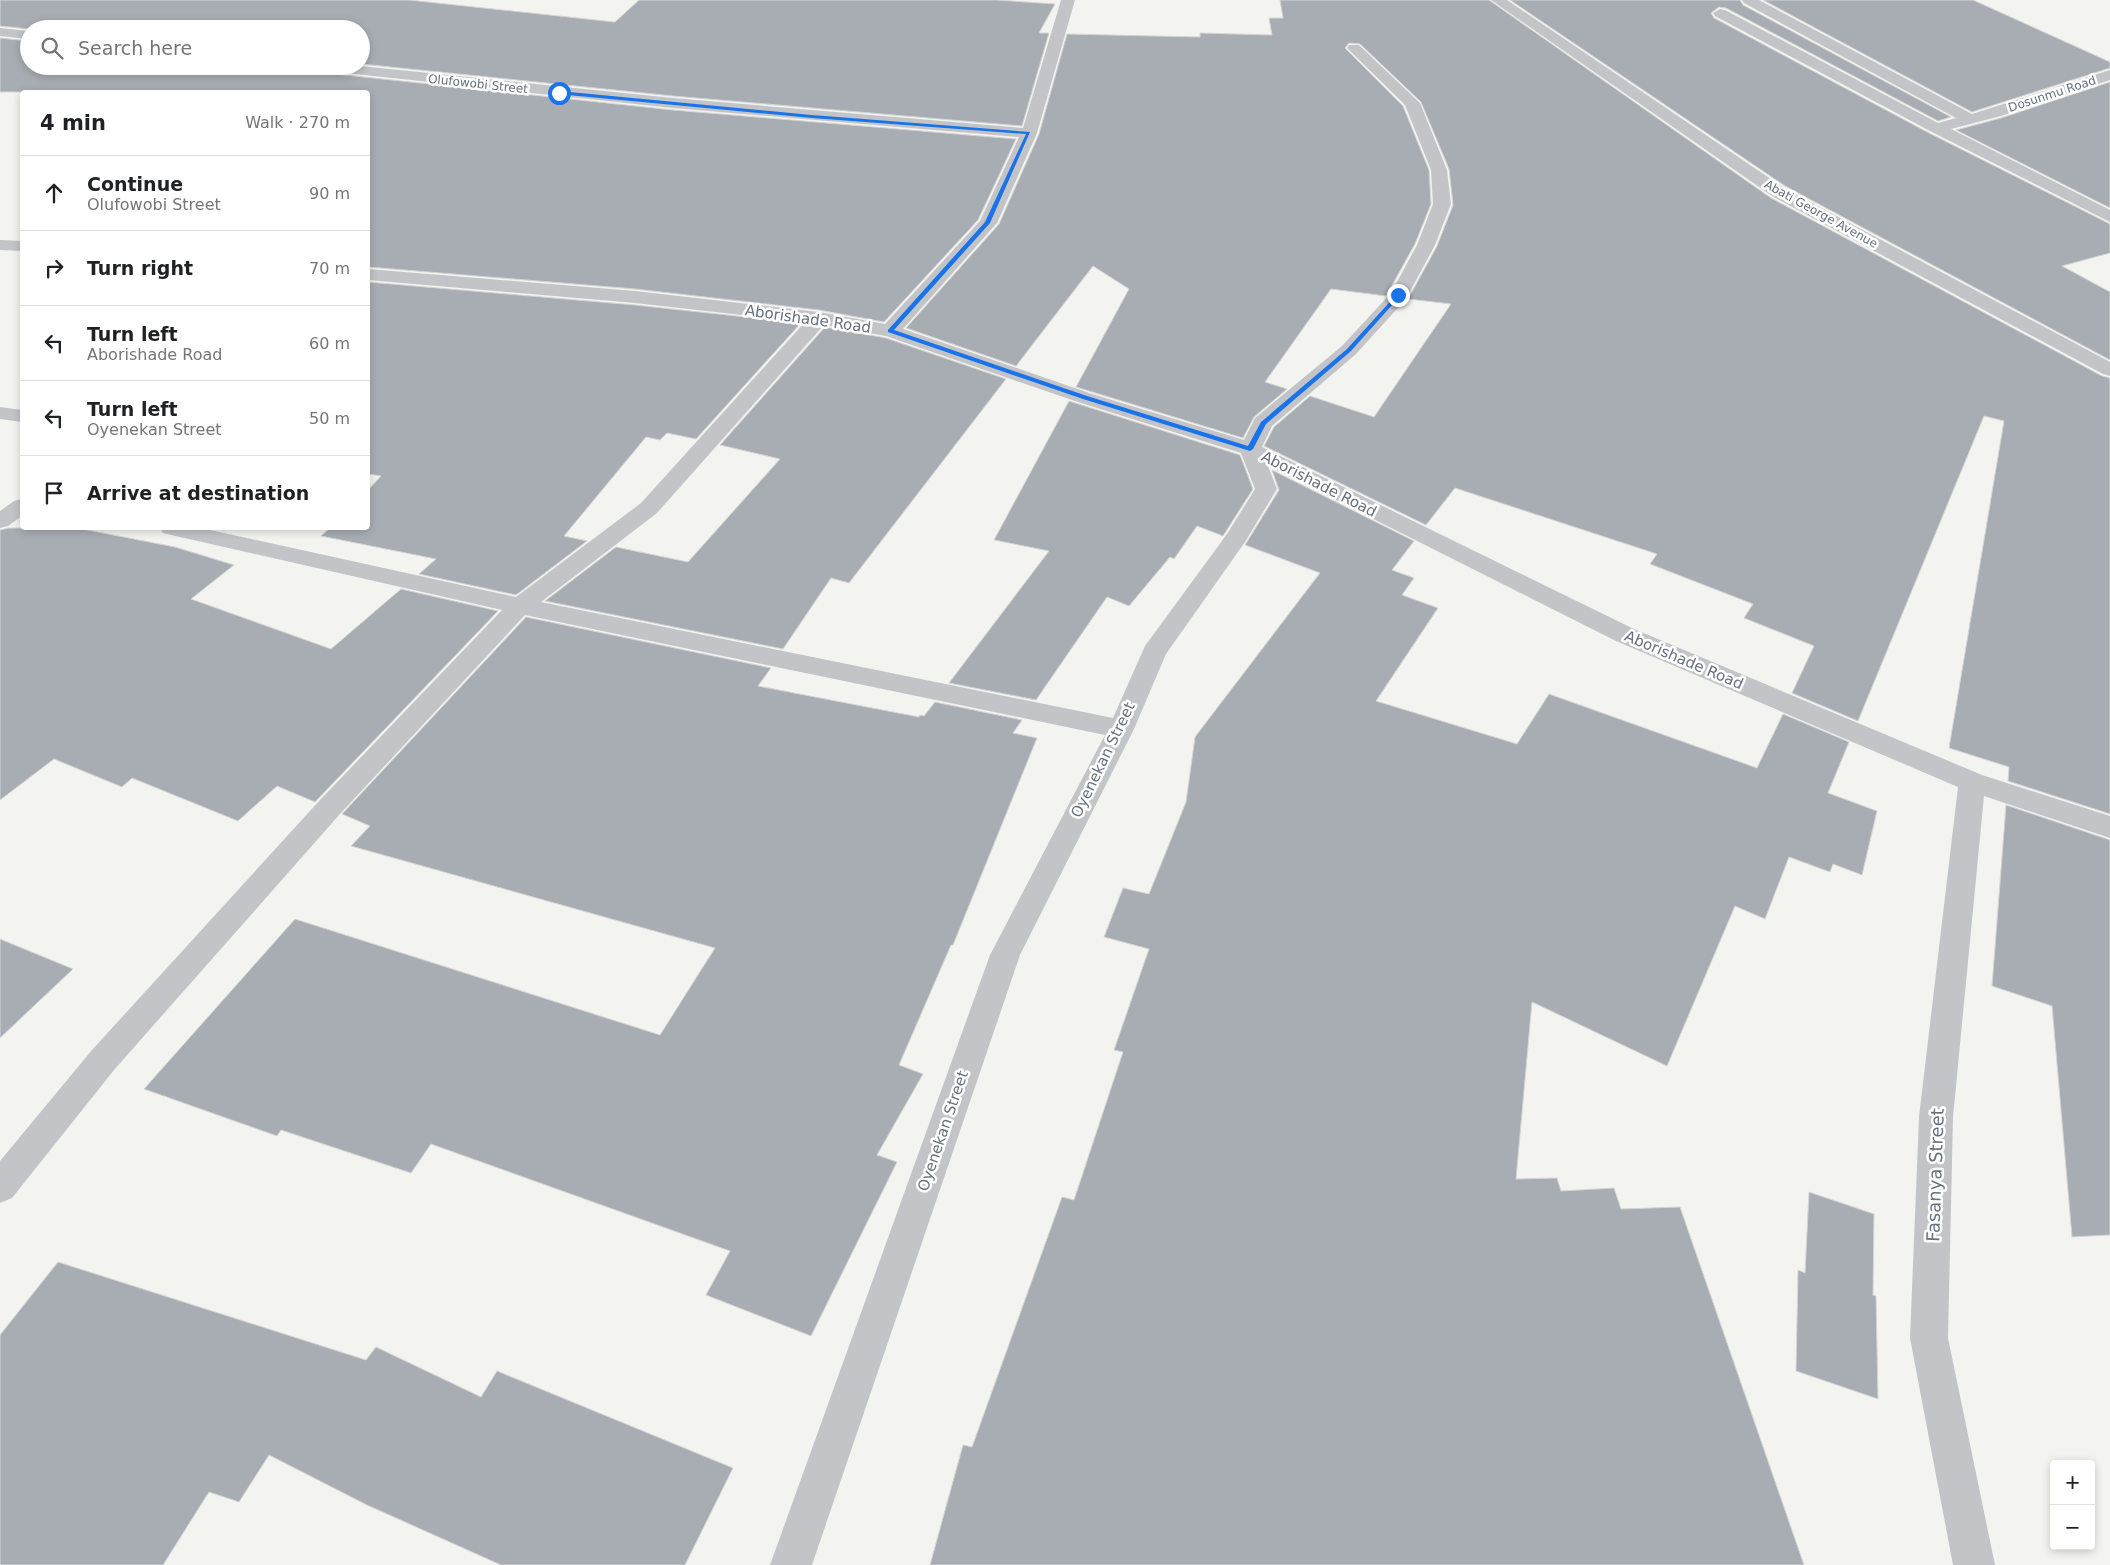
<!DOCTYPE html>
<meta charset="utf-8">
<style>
:root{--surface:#fff;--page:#f6f6f6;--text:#202124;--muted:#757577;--line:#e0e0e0}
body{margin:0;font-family:"DejaVu Sans",sans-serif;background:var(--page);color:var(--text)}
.controls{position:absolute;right:15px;bottom:15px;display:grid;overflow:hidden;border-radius:5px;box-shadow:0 2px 8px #0003}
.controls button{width:45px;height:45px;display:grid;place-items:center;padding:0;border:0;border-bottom:1px solid var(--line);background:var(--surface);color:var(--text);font:25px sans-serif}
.stop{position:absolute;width:15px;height:15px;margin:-11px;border:4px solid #1a73e8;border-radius:50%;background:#fff}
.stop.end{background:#1a73e8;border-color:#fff;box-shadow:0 1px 5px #0008}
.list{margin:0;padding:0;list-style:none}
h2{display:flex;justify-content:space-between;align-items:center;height:65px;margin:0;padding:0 20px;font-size:21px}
h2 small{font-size:16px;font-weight:400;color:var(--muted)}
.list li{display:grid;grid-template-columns:32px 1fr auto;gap:15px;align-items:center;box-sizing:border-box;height:75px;padding:0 20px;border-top:1px solid var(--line)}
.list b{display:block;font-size:19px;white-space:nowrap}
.list p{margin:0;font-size:16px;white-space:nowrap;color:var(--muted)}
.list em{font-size:16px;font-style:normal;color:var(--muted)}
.icon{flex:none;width:28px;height:28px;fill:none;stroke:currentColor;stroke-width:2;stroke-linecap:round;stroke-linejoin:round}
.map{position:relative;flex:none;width:2110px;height:1565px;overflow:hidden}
.search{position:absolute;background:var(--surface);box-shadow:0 2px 8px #0003;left:20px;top:20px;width:350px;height:55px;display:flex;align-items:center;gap:12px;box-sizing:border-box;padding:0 18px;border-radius:28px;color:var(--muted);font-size:19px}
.panel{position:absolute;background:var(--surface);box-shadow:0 2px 8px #0003;left:20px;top:90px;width:350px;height:440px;border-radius:5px}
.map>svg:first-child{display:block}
</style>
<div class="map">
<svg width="2110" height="1565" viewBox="0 0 2110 1565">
<rect width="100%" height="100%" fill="#f3f4f0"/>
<g fill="#a8adb4" stroke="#d5d5d3">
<polygon points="0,0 409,0 615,22 639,0 997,0 1055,4 1039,33 1049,33 1022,126 673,96 361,64 361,29 29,29 0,26"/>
<polygon points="1280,0 1489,0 1771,198 2102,376 2110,378 2110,814 2008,781 2009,767 1949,748 2004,421 1984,416 1858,721 1792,693 1814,646 1744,618 1753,604 1650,564 1657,554 1455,488 1426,525 1264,446 1274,427 1310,396 1374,417 1451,304 1408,299 1437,246 1453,205 1449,169 1421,102 1360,44 1349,43 1345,48 1403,106 1429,170 1431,204 1415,244 1386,296 1331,289 1265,382 1287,389 1254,417 1243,438 1076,387 1129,289 1093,266 1016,366 906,328 999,224 1039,134 1067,34 1200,37 1200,33 1272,35 1269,18 1283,18"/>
<polygon points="1510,0 1740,0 1743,5 1951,117 1938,121 1726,8 1719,7 1711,13 1714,18 1929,133 2110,224 2110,253 2062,266 2110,292 2110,360 1785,186"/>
<polygon points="1763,0 1973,0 2110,62 2110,68 1972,112"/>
<polygon points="0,38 29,41 29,66 308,66 312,71 317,72 673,110 1016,139 978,220 884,322 819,310 635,289 368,267 368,92 0,92"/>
<polygon points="2110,82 2110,208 1956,130 2001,118"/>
<polygon points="368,282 635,305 801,323 696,439 667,433 660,440 646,437 564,536 587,541 516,595 419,574 436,559 321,536 330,528 368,528 368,490 381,476 368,474"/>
<polygon points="825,327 886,338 1006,379 849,583 831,578 783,649 545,601 616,547 688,562 780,459 720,445"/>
<polygon points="1069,401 1240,455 1253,489 1223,536 1197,526 1174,559 1170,557 1129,606 1107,597 1036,700 949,683 1049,551 994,540"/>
<polygon points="1272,470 1414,541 1392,570 1414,578 1402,595 1438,608 1376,701 1517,744 1549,694 1757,768 1783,714 1849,742 1828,793 1877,811 1862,875 1833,864 1830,872 1789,857 1765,919 1735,906 1667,1066 1532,1002 1516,1179 1557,1178 1561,1191 1614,1188 1621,1209 1680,1207 1804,1565 930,1565 963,1445 972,1447 1062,1197 1074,1200 1123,1052 1114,1050 1149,949 1104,937 1123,888 1149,894 1186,802 1195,737 1320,573 1245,545 1279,490"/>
<polygon points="9,528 77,528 175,547 234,565 191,599 331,649 401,589 498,611 315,802 277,786 238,821 132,778 122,787 54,759 0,800 0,530"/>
<polygon points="526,617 771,668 758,686 919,717 920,715 924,716 935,702 1022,720 1013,733 1037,738 953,945 951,945 899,1065 923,1074 877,1155 897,1162 811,1336 706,1295 730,1251 431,1144 411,1173 281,1130 277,1136 144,1089 295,919 660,1035 715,948 351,846 370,826 342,814"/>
<polygon points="2006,805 2110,840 2110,1235 2072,1237 2052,1006 1992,986"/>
<polygon points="0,939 73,969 0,1038"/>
<polygon points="1809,1192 1874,1214 1873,1295 1876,1296 1878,1399 1796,1371 1798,1270 1805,1273"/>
<polygon points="58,1262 366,1360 376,1347 481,1397 497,1371 733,1468 685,1565 501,1565 367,1505 269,1455 239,1502 209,1492 163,1565 0,1565 0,1335"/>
</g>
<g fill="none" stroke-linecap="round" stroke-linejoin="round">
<g fill="#c2c4c8" fill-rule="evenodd">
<path d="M1061 0H1075L1037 133 997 223 903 329 1092 394 1244 440 1255 418 1342 346 1391 293 1417 245 1433 204 1431 170 1405 105 1347 48 1349 45H1359L1420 103 1447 170 1451 204 1435 245 1406 299 1356 354 1272 426 1262 447 1634 629 1982 775 2110 816V838L1984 796 1953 1117 1948 1338 1995 1565H1953L1910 1338 1919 1117 1958 787 1616 641 1268 466 1277 489 1245 542 1166 654 1134 729 1020 955 812 1565H770L990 955 1105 735 525 615 340 814 114 1070 12 1198 0 1203V1161L92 1050 320 800 502 610 171 535 163 533 160 528H201L516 597 641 503 805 322 635 303 368 280V269L635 291 819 312 885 324 980 221 1019 137 673 108 317 70 312 69 310 66H360L673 98 1023 128ZM824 325 886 336 1078 402 1241 453 1255 489 1227 534 1145 646 1113 718 541 602 657 513Z"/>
<polygon points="1491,0 1507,0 1784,188 2110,362 2110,376 2103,374 1772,196"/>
<polygon points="1742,0 1759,0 1972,114 2110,70 2110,80 2001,116 1951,129 2110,210 2110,222 1930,131 1715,16 1713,13 1720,9 1725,10 1938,123 1956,118 1744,3"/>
<polygon points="0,28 29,31 29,39 0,36"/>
<polygon points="0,240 22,241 22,251 0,250"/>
<polygon points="0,407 22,410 22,422 0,419"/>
<polygon points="22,499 22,516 8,526 0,528 0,511 14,501"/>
</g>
</g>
<polygon fill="#1a73e8" points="559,91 812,115 1030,132 990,223 894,330 1087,396 1248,446 1261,422 1347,349 1397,294 1401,295 1351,351 1266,424 1253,449 1250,451 1083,399 888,332 888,330 985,222 1026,134 812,118 557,94"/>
<g text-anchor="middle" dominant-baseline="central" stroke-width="5" stroke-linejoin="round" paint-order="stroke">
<g font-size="12" fill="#65707f" stroke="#fff">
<text transform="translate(478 84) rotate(6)">Olufowobi Street</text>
<text transform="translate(2052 94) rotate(-18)">Dosunmu Road</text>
<text transform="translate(1821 214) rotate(29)">Abati George Avenue</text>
</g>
<g font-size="15" fill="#65707f" stroke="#fff">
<text transform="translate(808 319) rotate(8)">Aborishade Road</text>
<text transform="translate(1319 484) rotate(27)">Aborishade Road</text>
<text transform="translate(1684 660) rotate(23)">Aborishade Road</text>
<text transform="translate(1103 760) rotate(-64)">Oyenekan Street</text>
<text transform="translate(943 1131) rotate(-71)">Oyenekan Street</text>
</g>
<g font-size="18" fill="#65707f" stroke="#fff">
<text transform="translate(1935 1175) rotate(-88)">Fasanya Street</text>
</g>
</g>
</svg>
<div class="controls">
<button>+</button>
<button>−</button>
</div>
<div class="stop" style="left:559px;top:93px"></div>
<div class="stop end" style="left:1398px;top:295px"></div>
<div class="search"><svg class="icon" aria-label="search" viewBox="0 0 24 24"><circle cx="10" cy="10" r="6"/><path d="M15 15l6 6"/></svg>Search here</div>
<section class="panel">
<h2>4 min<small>Walk · 270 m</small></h2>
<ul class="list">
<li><svg class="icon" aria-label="ahead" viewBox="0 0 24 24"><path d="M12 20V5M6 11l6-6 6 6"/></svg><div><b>Continue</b><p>Olufowobi Street</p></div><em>90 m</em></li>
<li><svg class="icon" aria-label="right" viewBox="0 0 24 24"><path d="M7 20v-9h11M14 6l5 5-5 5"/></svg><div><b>Turn right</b></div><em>70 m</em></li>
<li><svg class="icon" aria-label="left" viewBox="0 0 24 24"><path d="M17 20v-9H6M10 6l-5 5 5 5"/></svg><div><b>Turn left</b><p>Aborishade Road</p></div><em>60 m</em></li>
<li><svg class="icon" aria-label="left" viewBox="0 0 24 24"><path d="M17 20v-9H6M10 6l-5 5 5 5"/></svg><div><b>Turn left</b><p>Oyenekan Street</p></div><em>50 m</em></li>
<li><svg class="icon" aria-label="arrive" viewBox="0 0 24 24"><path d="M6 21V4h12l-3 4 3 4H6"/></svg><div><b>Arrive at destination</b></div></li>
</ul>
</section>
</div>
